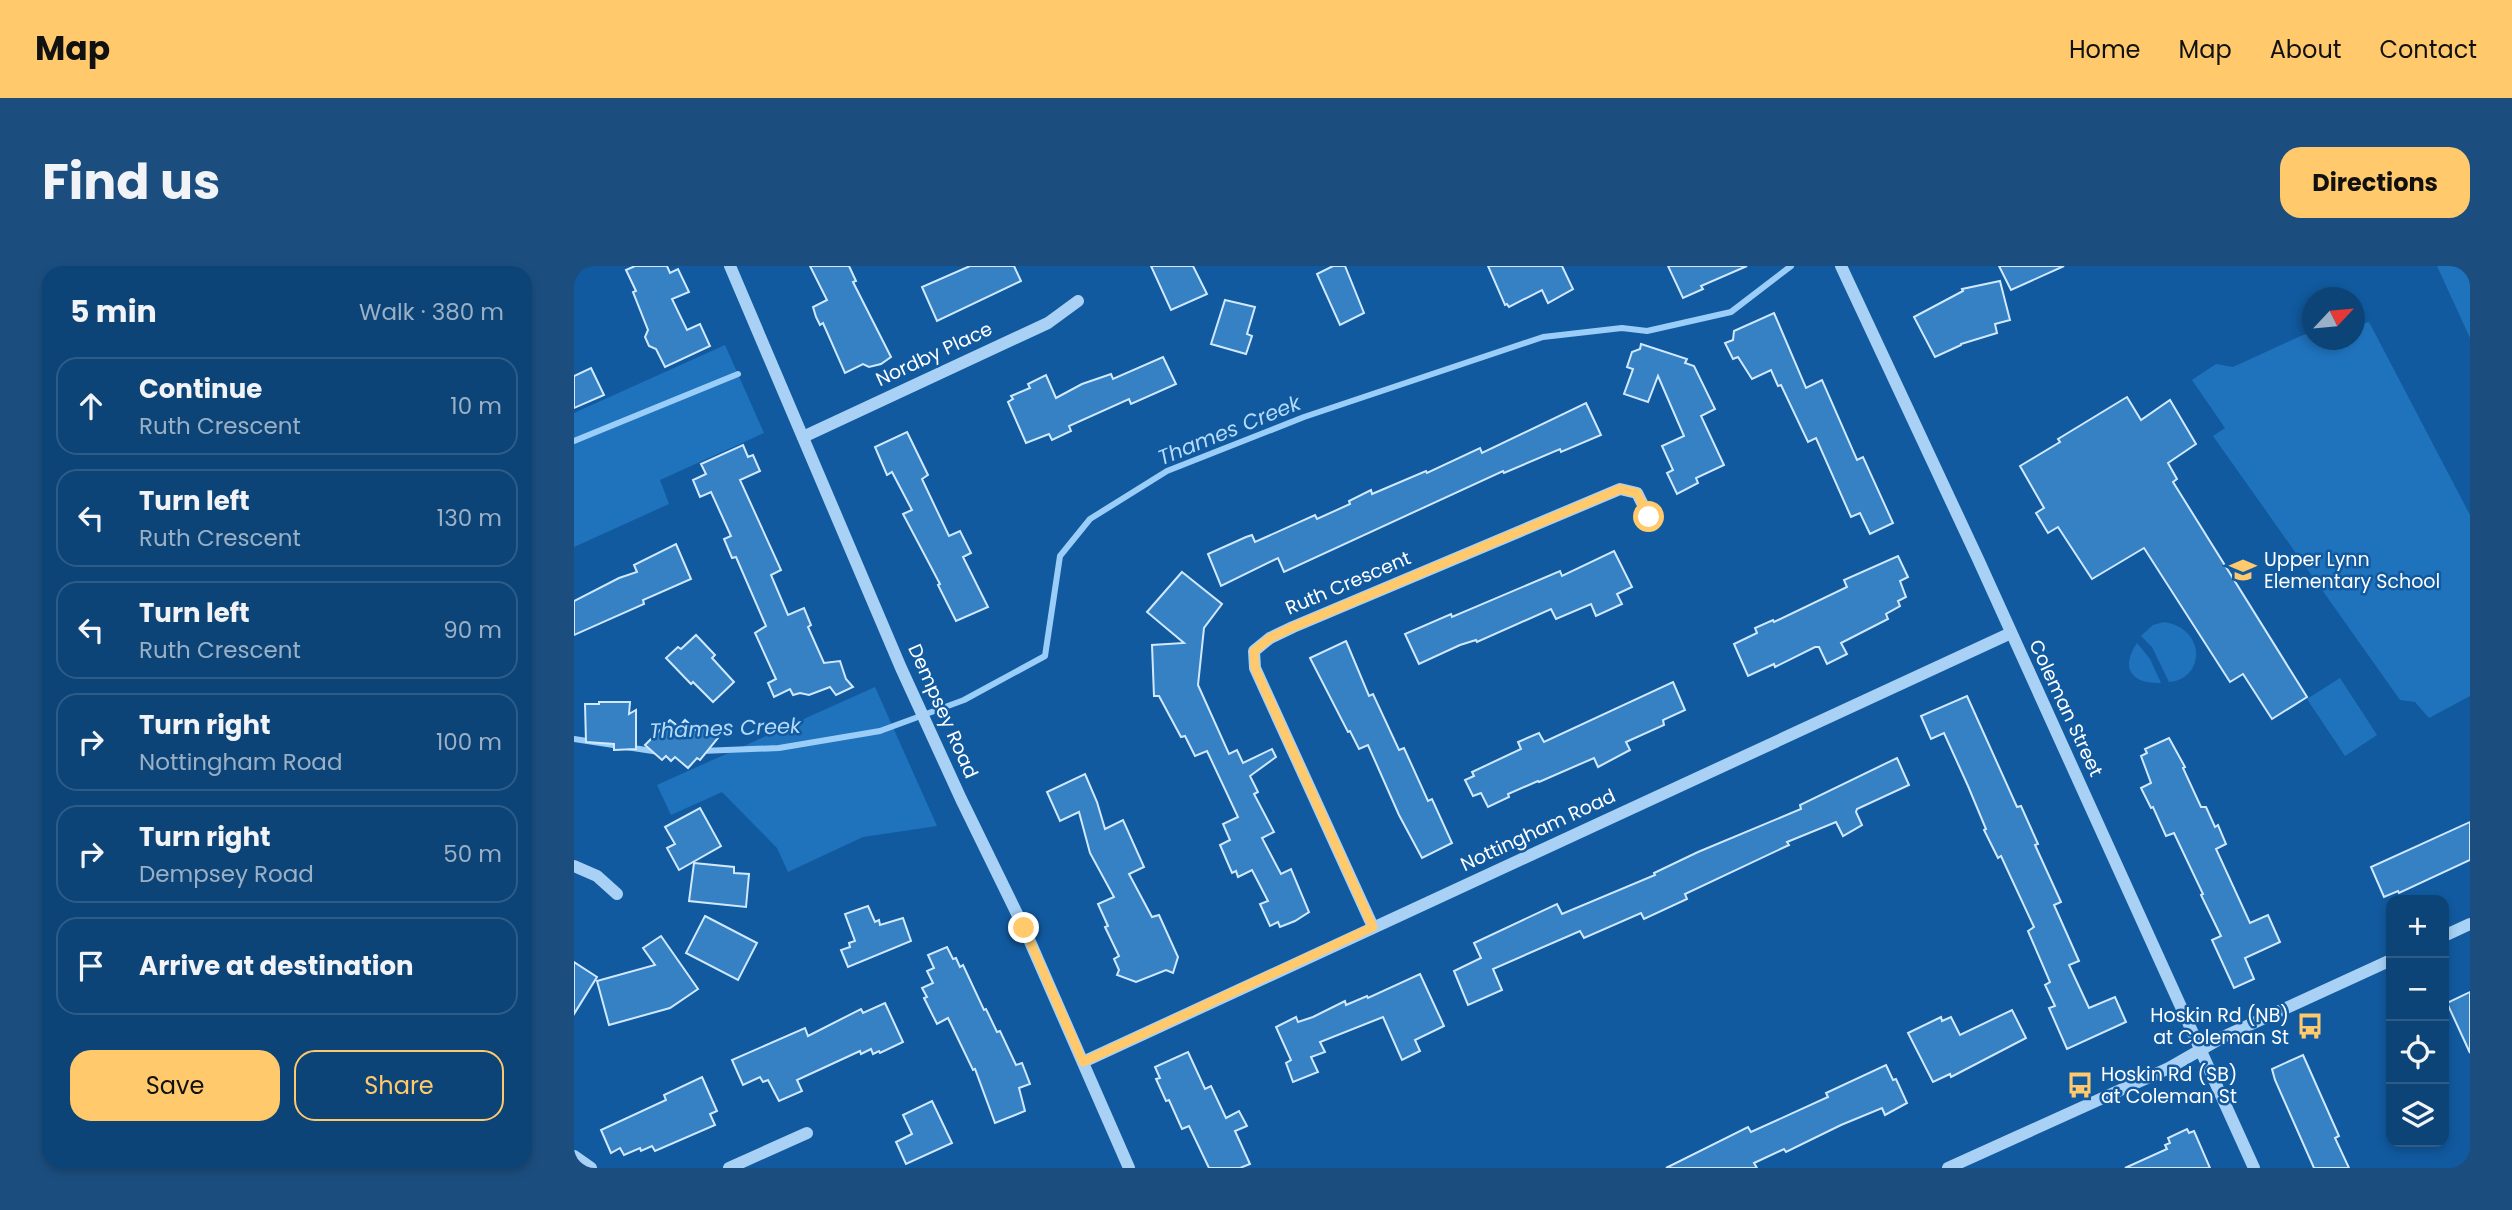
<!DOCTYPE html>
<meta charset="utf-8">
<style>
:root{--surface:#0d4477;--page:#1b4e7f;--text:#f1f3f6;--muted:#9ab0c6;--line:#2d5c89;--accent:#ffc96c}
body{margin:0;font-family:Poppins,sans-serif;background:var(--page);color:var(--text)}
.controls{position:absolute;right:21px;bottom:21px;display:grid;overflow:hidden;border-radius:14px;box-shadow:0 4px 10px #0003}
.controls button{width:63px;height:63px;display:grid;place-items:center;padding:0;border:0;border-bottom:2px solid var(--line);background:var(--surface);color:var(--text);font:35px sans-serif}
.compass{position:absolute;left:1728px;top:21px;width:63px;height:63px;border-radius:50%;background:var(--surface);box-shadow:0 4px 10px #0003;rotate:64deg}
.stop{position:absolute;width:21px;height:21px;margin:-16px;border:5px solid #ffc96c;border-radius:50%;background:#fff}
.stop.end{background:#ffc96c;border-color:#fff;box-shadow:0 2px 7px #0008}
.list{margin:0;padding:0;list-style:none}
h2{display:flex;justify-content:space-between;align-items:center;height:91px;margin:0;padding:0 28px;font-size:30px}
h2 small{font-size:23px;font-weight:400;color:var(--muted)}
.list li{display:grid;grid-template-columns:46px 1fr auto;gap:21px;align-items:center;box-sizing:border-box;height:98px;margin:0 14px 14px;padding:0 14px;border:2px solid var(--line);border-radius:21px}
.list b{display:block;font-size:26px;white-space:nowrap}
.list p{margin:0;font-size:23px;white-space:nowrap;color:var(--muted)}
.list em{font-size:23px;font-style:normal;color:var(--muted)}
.actions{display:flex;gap:14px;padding:21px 28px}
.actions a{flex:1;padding:16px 0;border:2px solid var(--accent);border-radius:21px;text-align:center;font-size:24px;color:var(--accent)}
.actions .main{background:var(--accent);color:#111}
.icon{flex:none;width:38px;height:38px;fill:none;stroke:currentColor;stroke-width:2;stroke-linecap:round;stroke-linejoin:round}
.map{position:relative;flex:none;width:1896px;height:902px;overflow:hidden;border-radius:21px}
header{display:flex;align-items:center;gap:42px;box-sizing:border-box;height:98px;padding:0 35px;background:var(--accent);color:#111}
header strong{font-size:33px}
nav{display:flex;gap:38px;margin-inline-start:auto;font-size:24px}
.intro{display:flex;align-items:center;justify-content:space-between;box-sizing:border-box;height:168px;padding:0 42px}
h1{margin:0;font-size:49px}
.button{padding:18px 32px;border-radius:21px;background:var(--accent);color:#111;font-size:24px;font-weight:700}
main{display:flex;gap:42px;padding:0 42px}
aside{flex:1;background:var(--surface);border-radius:21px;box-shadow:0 4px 10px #0003}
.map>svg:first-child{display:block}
</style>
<header>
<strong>Map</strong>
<nav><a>Home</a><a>Map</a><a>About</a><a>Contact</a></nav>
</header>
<div class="intro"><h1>Find us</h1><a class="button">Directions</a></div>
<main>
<aside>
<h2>5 min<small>Walk · 380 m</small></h2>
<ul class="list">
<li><svg class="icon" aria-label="ahead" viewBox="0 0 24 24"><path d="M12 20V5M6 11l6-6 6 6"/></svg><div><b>Continue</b><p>Ruth Crescent</p></div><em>10 m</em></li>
<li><svg class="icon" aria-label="left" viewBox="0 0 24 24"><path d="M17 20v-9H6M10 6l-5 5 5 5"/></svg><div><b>Turn left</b><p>Ruth Crescent</p></div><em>130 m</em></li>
<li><svg class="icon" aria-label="left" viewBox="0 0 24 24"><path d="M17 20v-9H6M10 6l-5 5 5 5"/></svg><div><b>Turn left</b><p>Ruth Crescent</p></div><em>90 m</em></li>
<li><svg class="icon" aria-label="right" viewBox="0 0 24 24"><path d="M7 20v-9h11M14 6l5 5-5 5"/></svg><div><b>Turn right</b><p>Nottingham Road</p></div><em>100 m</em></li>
<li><svg class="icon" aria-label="right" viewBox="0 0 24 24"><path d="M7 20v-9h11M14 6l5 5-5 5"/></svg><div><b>Turn right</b><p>Dempsey Road</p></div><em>50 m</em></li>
<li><svg class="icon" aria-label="arrive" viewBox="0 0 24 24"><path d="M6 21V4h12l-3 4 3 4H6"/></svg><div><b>Arrive at destination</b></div></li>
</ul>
<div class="actions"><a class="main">Save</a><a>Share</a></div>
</aside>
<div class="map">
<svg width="1896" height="902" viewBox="0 0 1896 902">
<rect width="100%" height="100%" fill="#115a9f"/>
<g fill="#1f73bd">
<polygon points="1863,0 1896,0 1896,72"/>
<polygon points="1795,56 1896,249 1896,430 1855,452 1841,436 1826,434 1639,170 1651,162 1618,114 1642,98 1659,101 1729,69 1738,67 1738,74 1780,74 1781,59"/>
<polygon points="151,79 190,167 86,214 95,238 0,281 0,147"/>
<path d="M1590 356C1632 362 1632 413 1595 416L1578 381 1567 370 1579 359Z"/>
<path d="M1563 377 1576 393 1587 417C1557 418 1546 402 1563 377Z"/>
<polygon points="1766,412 1803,469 1771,490 1733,433"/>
<polygon points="301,421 363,560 289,571 214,606 203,582 148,526 97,549 83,519"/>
</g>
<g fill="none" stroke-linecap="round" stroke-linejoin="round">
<g stroke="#9acdf8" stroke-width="6">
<polyline points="0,175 164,108"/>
<polyline points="0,473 85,486"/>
<polyline points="127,485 205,482 306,465 390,434 471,390 486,290 516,253 593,205 730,151 969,71 1048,62 1073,65 1157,46 1217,0"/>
</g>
</g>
<g fill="#3581c4" stroke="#d1e9fe" stroke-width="2">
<polygon points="61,0 93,0 96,7 104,3 115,26 98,33 113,64 126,58 136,80 91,101 82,83 75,80 71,71 74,64 59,26 62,25 52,4"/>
<polygon points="236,0 275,0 282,15 279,16 317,91 307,98 295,101 289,98 271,107 249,57 246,59 242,51 239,41 253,34"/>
<polygon points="396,0 440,0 447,15 363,55 348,21"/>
<polygon points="577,0 619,0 633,28 597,44"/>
<polygon points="759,0 771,0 790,47 766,59 743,8"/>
<polygon points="914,0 988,0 999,23 974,37 968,24 935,41 933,38 931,39"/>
<polygon points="1094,0 1173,0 1127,20 1129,23 1109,32"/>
<polygon points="1425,0 1490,0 1437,24"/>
<polygon points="1426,15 1436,54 1421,58 1423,67 1387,78 1387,79 1361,91 1340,51 1389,25 1388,23"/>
<polygon points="651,34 681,41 673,68 678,70 672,88 637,78"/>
<polygon points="1200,47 1232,122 1248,114 1283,194 1289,191 1319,257 1296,268 1286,247 1277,251 1242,172 1234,176 1207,119 1204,120 1197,104 1178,113 1164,91 1159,93 1151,77 1159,74 1160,65"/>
<polygon points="1067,78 1113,93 1111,97 1120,100 1141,143 1127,150 1150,199 1122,212 1124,217 1103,228 1093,207 1099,204 1088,180 1110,170 1084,110 1074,136 1050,128 1059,103 1053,101 1058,86 1066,83"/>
<polygon points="589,91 602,118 557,138 555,133 495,160 497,165 478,174 475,168 452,177 434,136 439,133 437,130 456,122 454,118 472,109 482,132 508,118 537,108 539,113"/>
<polygon points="17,102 30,129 0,142 0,110"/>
<polygon points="1553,131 1567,154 1596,134 1622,178 1594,197 1603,213 1599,216 1733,431 1698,453 1669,408 1656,416 1570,282 1518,313 1484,261 1474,267 1462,247 1470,242 1446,200 1486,176 1484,173"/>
<polygon points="1012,137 1027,169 987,186 986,183 930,207 929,205 710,306 704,292 647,320 634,288 672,271 678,269 681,276 741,249 743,253 776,238 775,235 797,224 798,228 852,205 853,207 906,182 908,187"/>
<polygon points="333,166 354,209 348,213 375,270 386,265 397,287 389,291 414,341 382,355 364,319 366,318 329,248 338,244 318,206 313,209 301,181"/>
<polygon points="169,179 174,191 179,189 186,205 166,214 207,304 197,309 214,349 230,342 237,359 234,361 250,397 266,395 272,413 279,421 262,429 256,421 235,429 226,427 219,429 216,423 200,431 194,417 202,413 181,367 192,360 162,291 158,292 150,273 157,270 137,226 126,231 119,214 132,208 127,198"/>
<polygon points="102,278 117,313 69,334 70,338 0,369 0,335 45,312 63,306 60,299"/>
<polygon points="1040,285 1058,321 1043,328 1048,338 1022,350 1017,338 982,353 977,343 903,376 902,374 886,379 845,398 831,368 877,348 878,351 986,305 988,310"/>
<polygon points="1324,290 1334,311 1326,315 1332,331 1324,335 1326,340 1312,348 1314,353 1267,377 1273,388 1253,398 1245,381 1241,381 1201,401 1200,398 1174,410 1160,378 1183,367 1181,362 1199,354 1200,356 1273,321 1270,314"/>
<polygon points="608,306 648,338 630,362 624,419 655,488 663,484 669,497 698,483 702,491 676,510 684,526 680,528 700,566 688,572 707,608 717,603 735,646 721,655 706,661 704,656 696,660 686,638 694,635 678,604 664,611 662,605 658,607 646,579 656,574 649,558 664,551 633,485 621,490 611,470 607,471 585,430 580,430 578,379 610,377 573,346"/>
<polygon points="122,369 141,389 138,392 160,416 139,436 119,416 117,418 92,392 104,381 107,383"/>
<polygon points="772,375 795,430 799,428 825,484 830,482 854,535 858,533 878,577 848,592 825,549 794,479 785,483 776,465 774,466 736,392"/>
<polygon points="1099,416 1111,444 1089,454 1090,459 1052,476 1056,484 1024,501 1020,492 965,516 964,515 934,528 935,531 914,541 907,527 899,530 891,514 900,510 898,506 947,483 944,476 965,467 970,476"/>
<polygon points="1393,430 1443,541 1447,540 1464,578 1461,579 1487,636 1480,639 1505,695 1495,699 1515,742 1541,731 1552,756 1493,783 1475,742 1481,740 1471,719 1476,716 1454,665 1460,661 1427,590 1424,592 1410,564 1412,563 1394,520 1370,467 1357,473 1347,450"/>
<polygon points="25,436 56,436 55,448 62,444 62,483 40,484 40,478 12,476 11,438 25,438"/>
<polygon points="96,454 105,461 111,454 124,466 129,460 144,472 126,494 123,492 114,502 101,491 97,495 92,490 88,494 71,479"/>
<polygon points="1595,472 1611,501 1609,502 1627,541 1632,541 1641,561 1644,559 1652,578 1642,583 1676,657 1694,649 1706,676 1671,692 1680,713 1660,722 1638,674 1647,670 1627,629 1629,628 1600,567 1592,570 1579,541 1577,542 1567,522 1577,517 1567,490 1573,487 1571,483"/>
<polygon points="1323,492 1335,519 1283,543 1282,546 1288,559 1269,570 1262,556 1213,576 1215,579 1111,628 1113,633 1070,653 1067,647 1010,672 1006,665 919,703 928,724 894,739 880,705 907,692 900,677 983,638 988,648 1081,609 1080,607 1124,586 1227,543 1226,539"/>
<polygon points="511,508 523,536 531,563 549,554 570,601 555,608 578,651 585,649 604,691 599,707 592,704 562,716 543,709 545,704 540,693 545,690 531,661 534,660 524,638 540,631 516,587 505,546 486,555 473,526"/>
<polygon points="126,542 147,580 105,604 93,582 101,578 91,561"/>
<polygon points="1896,556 1896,594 1825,627 1824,625 1810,631 1797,601"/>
<polygon points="120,597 160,601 160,607 175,608 172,641 115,635"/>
<polygon points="294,640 301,656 305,654 306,659 329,652 337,675 274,701 267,684 276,681 275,677 281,675 271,648"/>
<polygon points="131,650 183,677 164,714 112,687"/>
<polygon points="87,670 124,723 96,742 35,759 23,715 81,699 69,682"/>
<polygon points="373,681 379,693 382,692 386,701 389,699 410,744 412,743 423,766 426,765 442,799 448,797 456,818 445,822 451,845 421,857 401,803 399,804 374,752 363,758 350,732 353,731 348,722 359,717 353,705 360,702 354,689"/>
<polygon points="0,696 23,711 0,748"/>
<polygon points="846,708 870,760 841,774 846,785 828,794 809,751 746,776 751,786 737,791 744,806 719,816 712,797 717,794 702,761 722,751 724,756 739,751 771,735 772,739 793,730 794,732"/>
<polygon points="1896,726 1896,787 1873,737"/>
<polygon points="311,737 329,776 306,787 305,785 299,788 297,783 287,788 286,785 223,814 228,825 205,835 194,814 189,816 186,811 169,819 158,794 231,762 234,770 287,743 289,747"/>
<polygon points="1438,744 1452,772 1377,811 1376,808 1359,816 1334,767 1367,751 1368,755 1377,751 1386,769"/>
<polygon points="614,786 631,823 637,820 652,852 665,845 673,860 661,865 676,898 666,902 635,902 615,860 608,863 595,834 592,835 582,813 586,812 581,801"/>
<polygon points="1729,789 1765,870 1761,872 1775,902 1740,902 1701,814 1698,803"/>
<polygon points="1312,799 1319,814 1322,813 1333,837 1311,849 1308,842 1267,859 1212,886 1210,883 1180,897 1183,902 1092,902 1174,861 1177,866 1254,831 1252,827"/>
<polygon points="128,811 143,845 136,848 141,859 81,885 78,880 67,885 66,882 50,889 46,882 37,887 27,864 92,834 90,829"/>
<polygon points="358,835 378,877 332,898 322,876 338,868 329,849"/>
<polygon points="1613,863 1615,867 1620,865 1636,902 1551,902 1593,883 1591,879 1596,877 1594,872"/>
</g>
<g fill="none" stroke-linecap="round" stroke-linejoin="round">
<g stroke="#a8d1f5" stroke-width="12">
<polyline points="156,0 327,402 387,533 450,662 555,902"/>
<polyline points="1267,0 1404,293 1680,902"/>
<polyline points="229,171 474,57 504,35"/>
<polyline points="0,600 23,610 43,628"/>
<polyline points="799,661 691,424 681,402 680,385 696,372 719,361 1046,223 1063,227 1075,251"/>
<polyline points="1870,670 1896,658"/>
<polyline points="509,796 1437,367"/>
<polyline points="0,890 17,902"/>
<polyline points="155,902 233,867"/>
<polyline points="1374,902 1595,802 1649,771 1817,694"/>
</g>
</g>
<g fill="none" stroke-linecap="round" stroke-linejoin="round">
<polyline stroke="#ffc96c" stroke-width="9" points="450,662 509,796 799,661 691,424 681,402 680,385 696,372 719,361 1046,223 1063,227 1075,251"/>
</g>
<defs>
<g id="school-bare" transform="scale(2.1)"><path d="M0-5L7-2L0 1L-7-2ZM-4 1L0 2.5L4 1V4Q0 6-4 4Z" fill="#ffc96c" stroke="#115a9f" stroke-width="2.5" paint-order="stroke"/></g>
<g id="bus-bare" transform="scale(2.1)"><path d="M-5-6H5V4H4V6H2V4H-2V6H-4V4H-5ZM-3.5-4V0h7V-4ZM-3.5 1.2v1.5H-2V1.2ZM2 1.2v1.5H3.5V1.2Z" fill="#ffc96c" stroke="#115a9f" stroke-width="2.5" paint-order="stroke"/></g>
</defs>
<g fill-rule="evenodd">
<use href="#school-bare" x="1669" y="304"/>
<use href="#bus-bare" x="1736" y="760"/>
<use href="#bus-bare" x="1506" y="819"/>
</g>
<g text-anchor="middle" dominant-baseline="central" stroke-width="5" stroke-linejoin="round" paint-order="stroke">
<g font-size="19" fill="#fff" stroke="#115a9f">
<text transform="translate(360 88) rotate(-25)">Nordby Place</text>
<text transform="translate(774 317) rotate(-23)">Ruth Crescent</text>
<text transform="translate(1492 442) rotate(65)">Coleman Street</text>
<text transform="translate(369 445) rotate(66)">Dempsey Road</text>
<text transform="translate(964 564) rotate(-25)">Nottingham Road</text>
</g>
<g font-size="19" fill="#fff" stroke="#115a9f" text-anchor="start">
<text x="1690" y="293">Upper Lynn<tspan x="1690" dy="22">Elementary School</tspan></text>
<text x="1715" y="749" text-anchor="end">Hoskin Rd (NB)<tspan x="1715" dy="22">at Coleman St</tspan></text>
<text x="1527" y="808">Hoskin Rd (SB)<tspan x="1527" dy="22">at Coleman St</tspan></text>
</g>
<g font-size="21" font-style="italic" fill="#b5dbfb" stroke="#115a9f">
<text transform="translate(655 164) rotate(-22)">Thames Creek</text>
<text transform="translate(151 462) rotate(-2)">Thames Creek</text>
</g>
</g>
</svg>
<div class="controls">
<button>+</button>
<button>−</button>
<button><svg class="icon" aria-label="locate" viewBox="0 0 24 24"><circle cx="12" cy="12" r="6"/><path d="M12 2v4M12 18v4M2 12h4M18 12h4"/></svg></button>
<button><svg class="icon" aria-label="layers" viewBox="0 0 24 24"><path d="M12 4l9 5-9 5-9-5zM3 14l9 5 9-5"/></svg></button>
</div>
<svg class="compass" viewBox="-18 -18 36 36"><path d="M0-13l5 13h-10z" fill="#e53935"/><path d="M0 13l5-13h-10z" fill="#9ab0c6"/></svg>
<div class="stop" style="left:1075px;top:251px"></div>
<div class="stop end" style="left:450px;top:662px"></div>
</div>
</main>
